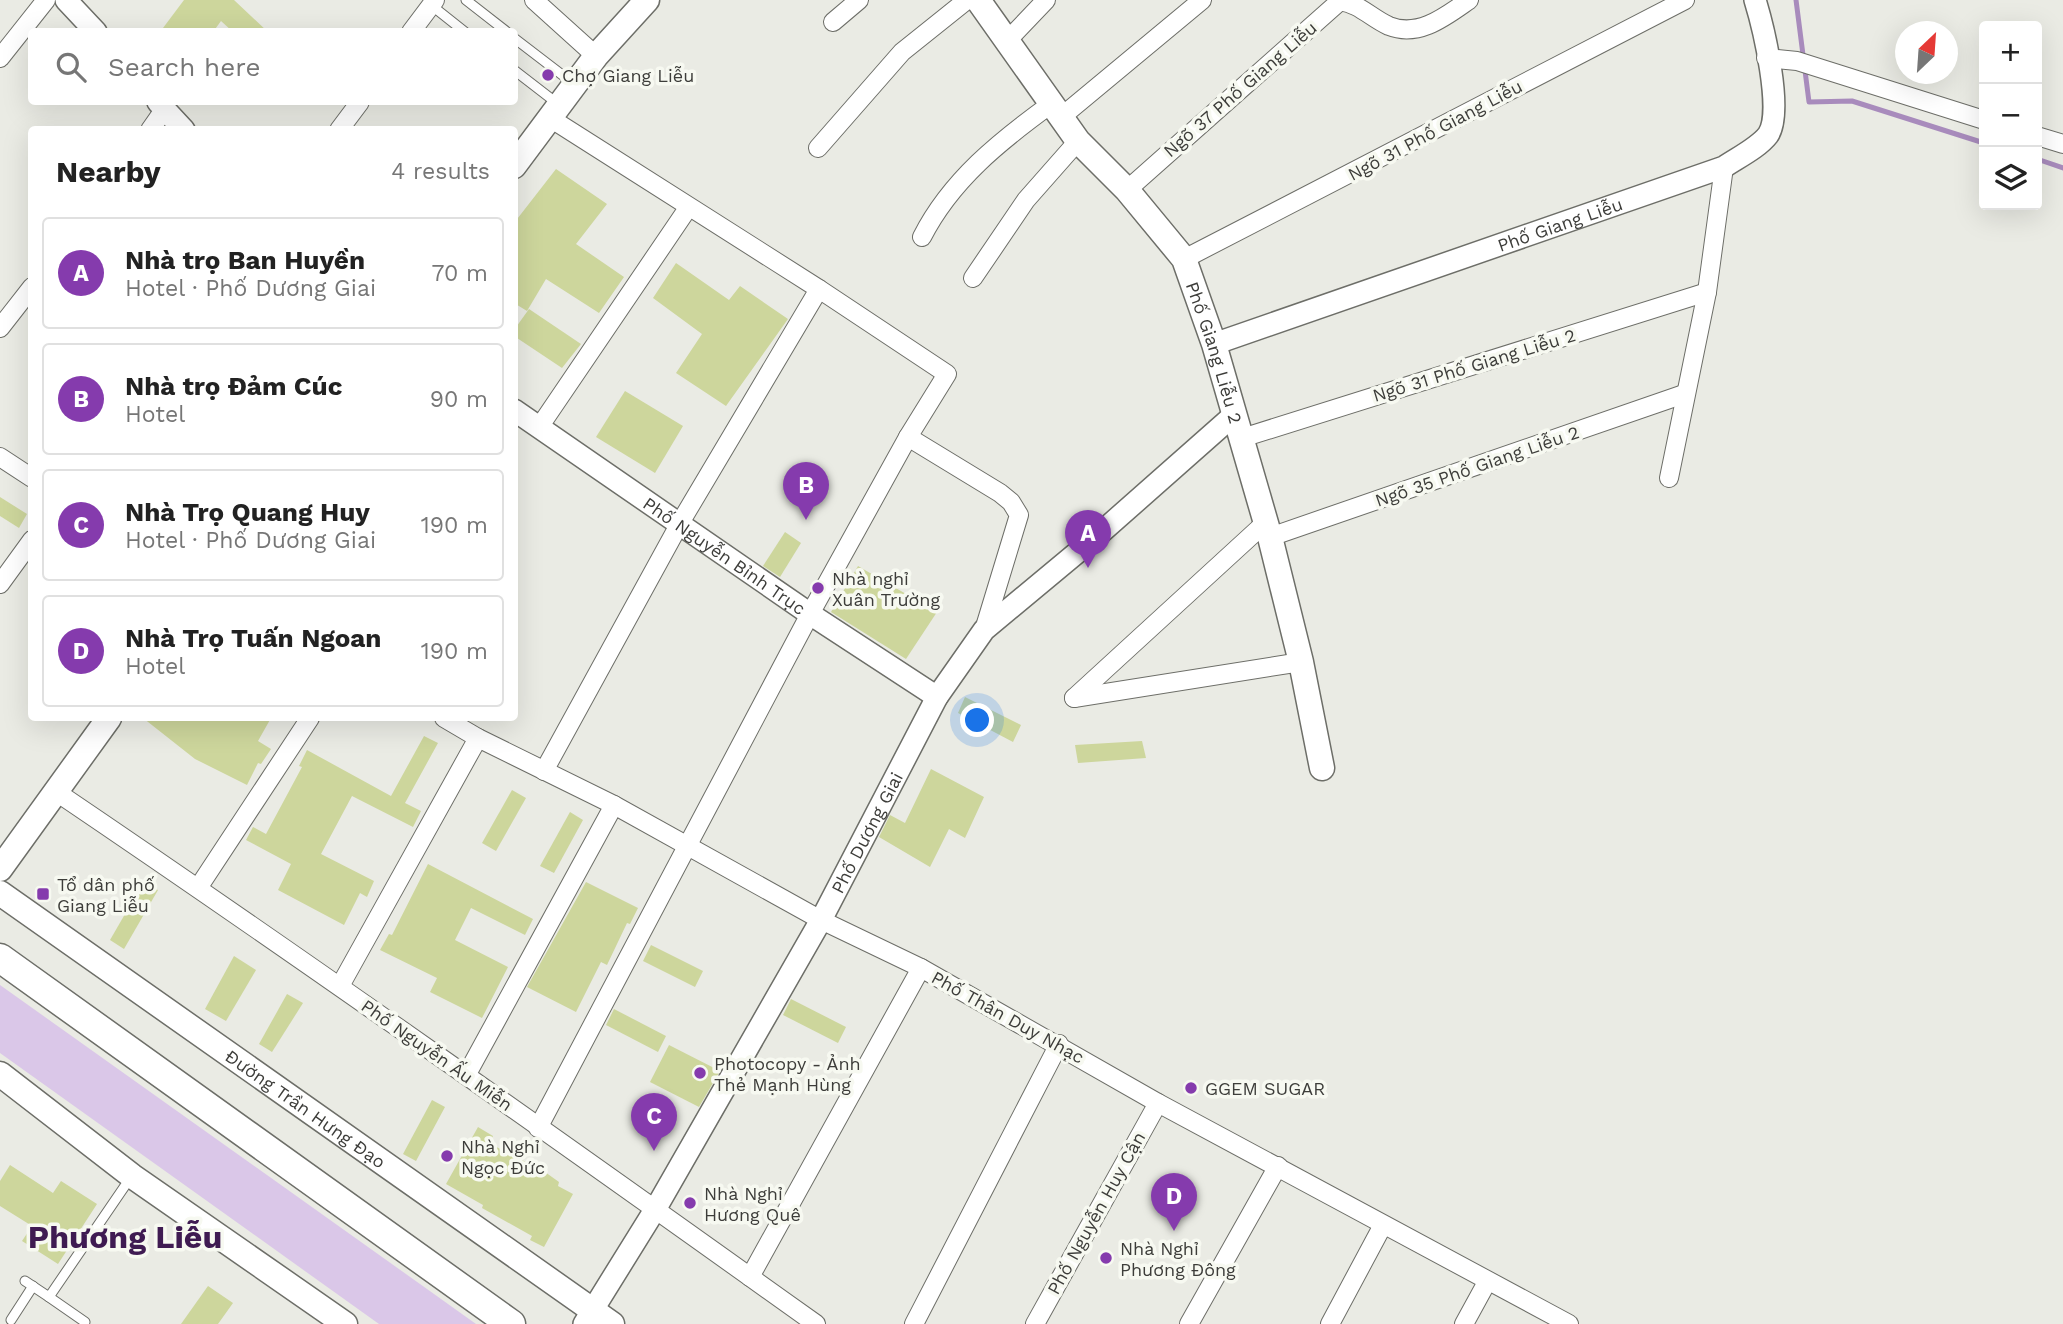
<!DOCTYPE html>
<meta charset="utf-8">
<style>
:root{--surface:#fff;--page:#f2f2f2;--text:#222;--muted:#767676;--line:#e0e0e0;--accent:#853bad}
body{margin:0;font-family:"Work Sans",sans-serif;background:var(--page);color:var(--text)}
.controls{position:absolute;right:21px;top:21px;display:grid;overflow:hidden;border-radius:7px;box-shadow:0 7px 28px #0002}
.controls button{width:63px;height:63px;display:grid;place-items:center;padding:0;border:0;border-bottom:2px solid var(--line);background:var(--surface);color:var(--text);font:35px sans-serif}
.compass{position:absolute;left:1895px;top:21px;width:63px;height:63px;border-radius:50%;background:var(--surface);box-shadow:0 7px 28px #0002;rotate:25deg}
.you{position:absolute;left:978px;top:721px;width:24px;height:24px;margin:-18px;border:5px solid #fff;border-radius:50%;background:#1a73e8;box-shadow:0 0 0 10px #1a73e833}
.badge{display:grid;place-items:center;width:46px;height:46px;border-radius:50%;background:var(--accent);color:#fff;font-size:23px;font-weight:700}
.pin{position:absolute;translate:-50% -58px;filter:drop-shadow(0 2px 4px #0008)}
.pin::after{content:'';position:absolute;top:37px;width:24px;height:21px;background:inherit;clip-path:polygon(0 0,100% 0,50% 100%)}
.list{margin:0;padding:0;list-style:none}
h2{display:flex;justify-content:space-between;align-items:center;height:91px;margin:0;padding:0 28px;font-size:30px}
h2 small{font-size:23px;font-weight:400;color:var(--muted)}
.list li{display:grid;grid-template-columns:46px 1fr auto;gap:21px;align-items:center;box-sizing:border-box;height:112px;margin:0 14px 14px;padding:0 14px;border:2px solid var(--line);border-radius:7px}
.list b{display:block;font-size:26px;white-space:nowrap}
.list p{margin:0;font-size:23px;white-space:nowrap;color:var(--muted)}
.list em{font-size:23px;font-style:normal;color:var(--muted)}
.icon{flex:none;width:38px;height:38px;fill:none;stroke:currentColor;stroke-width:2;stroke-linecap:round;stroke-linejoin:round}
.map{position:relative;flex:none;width:2063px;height:1324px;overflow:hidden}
.search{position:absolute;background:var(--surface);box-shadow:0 7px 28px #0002;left:28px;top:28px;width:490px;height:77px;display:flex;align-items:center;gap:18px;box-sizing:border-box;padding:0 24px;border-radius:7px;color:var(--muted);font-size:26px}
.panel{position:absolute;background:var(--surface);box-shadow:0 7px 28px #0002;left:28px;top:126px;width:490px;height:595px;border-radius:7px}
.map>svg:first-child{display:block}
</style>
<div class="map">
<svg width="2063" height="1324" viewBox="0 0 2063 1324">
<rect width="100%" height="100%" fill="#eaebe4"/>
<polygon fill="#dac7e8" points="0,985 427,1289 476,1324 379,1324 0,1053"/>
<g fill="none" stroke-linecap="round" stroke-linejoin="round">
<g stroke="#a88bbc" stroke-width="5">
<polyline points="1796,0 1809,102 1852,101 1984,143"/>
<polyline points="2037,159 2063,168"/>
</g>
</g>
<g fill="#cdd69c">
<polygon points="184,0 234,0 268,32 233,32 221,21 213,32 160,32"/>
<polygon points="556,169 607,204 576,244 624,277 599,313 546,279 527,311 514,303 514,223"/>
<polygon points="676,263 729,300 740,286 788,319 726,406 676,373 702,334 653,298"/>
<polygon points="529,309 581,344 562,368 514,336 514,330"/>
<polygon points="625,391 683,426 655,473 596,437"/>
<polygon points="0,497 27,514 19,528 0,516"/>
<polygon points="785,532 801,543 780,577 763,566"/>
<polygon points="858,566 937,612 906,659 831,612"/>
<polygon points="965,697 1021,725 1013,742 958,713"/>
<polygon points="143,718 271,718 258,741 271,749 261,764 258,763 247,785 195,759"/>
<polygon points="424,736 438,743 405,803 421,811 413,827 352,796 321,854 374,881 367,897 360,893 344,925 278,890 291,864 246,840 253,827 266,834 302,767 299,766 307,750 391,796"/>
<polygon points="1142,741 1146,758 1078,763 1075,745"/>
<polygon points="931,769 984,797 965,838 949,829 930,867 879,837 890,815 905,823"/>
<polygon points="512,790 526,798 496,851 482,843"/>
<polygon points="570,812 583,820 554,873 540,866"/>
<polygon points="428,864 533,919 525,935 471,908 455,940 508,967 482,1018 430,992 437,978 380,950 389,934 392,935"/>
<polygon points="586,882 638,908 630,924 627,923 607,965 601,962 576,1012 527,987"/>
<polygon points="143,883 158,890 124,949 110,940"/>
<polygon points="651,945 703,971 695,987 643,961"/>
<polygon points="234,956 256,970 226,1021 205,1009"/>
<polygon points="287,994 303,1003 272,1052 259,1044"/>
<polygon points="791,999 846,1027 838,1043 783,1015"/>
<polygon points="614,1009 666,1036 658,1052 606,1025"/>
<polygon points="669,1045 720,1071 699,1107 650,1082"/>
<polygon points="432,1100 445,1107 416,1161 403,1154"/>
<polygon points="478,1127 493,1136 489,1143 545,1172 559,1182 558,1186 573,1194 544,1247 530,1240 532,1236 482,1208 483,1205 446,1184"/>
<polygon points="10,1165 53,1193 61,1181 97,1204 58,1264 22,1241 32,1226 0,1206 0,1181"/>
<polygon points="208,1286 233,1303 218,1324 181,1324"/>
</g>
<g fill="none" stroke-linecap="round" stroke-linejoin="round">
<g stroke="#6d6e68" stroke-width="11">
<g id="service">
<polyline points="466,0 507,32"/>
<polyline points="431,5 465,32"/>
<polyline points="514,38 574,84"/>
<polyline points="514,70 558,104"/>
<polyline points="25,1281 49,1297 131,1177"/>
<polyline points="49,1297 85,1322"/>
<polyline points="11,1320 33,1286"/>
</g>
</g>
<g stroke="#6d6e68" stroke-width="20">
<g id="minor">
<polyline points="534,0 596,56"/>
<polyline points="833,22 859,0"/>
<polyline points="411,32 435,0"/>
<polyline points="1007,41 1046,0"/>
<polyline points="0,58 46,0"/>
<polyline points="1766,58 1797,61 1984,120"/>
<polyline points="1060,118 1202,0"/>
<polyline points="150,130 164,110"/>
<polyline points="339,130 360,102"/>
<polyline points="2037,136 2063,144"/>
<polyline points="818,148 902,52 967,0"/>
<path d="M1127 190 1340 1C1360 4 1371 18 1389 26 1419 38 1446 16 1469 0"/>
<path d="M922 237C951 180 1000 141 1051 104"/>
<polyline points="1184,259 1685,0"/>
<polyline points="973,278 1026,200 1078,141"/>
<polyline points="0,328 32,287"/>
<polyline points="540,426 688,208"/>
<polyline points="908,437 1000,493 1011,502 1019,515 984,630"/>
<polyline points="1242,438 1707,292"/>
<polyline points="0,457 32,478"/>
<polyline points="1669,478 1707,292 1724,167"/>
<polyline points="1270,537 1684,394"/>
<polyline points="0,584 32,540"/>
<polyline points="1074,698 1265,523"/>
<polyline points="1074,698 1301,662"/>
<polyline points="444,718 478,738 614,805 821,920 921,968 1158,1103 1569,1324"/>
<polyline points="544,771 680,523 819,289 550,118"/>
<path d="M55 791C312 965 564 1144 816 1324"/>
<polyline points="198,888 310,718"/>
<polyline points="340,986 478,738"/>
<polyline points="467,1074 614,805"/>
<polyline points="538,1128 810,614 908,437 947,374 819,289"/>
<polyline points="750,1277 921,968"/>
<polyline points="914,1324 1059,1044"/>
<polyline points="1035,1324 1158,1103"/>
<polyline points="1189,1324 1278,1166"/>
<polyline points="1330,1324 1383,1225"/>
<polyline points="1464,1324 1487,1282"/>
</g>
</g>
<g stroke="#6d6e68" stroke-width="24">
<g id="tertiary">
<polyline points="66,0 96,32"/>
<polyline points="158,102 184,130"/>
<path id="s1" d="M1214 344 1724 167C1737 158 1758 148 1768 135 1784 112 1763 26 1755 0"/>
<path id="s2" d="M514 410 810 614 937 697"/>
<path id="s3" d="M584 1324 656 1208 821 920 937 697 984 630 1097 536 1235 414"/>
</g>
</g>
<g stroke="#6d6e68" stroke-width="27">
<g id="secondary">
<path id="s4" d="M978 0 1078 141 1127 190 1184 259 1214 344 1270 537 1301 662 1322 768"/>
<polyline points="514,166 596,56 647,0"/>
<polyline points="0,869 109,718"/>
<path id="s5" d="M0 893 612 1324"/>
<polyline points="0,1074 132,1176 345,1324"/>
</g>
</g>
<g stroke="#6d6e68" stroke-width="31">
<polyline id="trunk" points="0,958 511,1324"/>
</g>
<use href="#service" stroke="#fff" stroke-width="9"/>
<use href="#minor" stroke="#fff" stroke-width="18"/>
<use href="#tertiary" stroke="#fff" stroke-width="21"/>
<use href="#secondary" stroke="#fff" stroke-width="24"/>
<use href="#trunk" stroke="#fff" stroke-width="28"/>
</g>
<g fill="#853bad" stroke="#f7f9f1" stroke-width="2.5">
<circle cx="548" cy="75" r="7"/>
<circle cx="818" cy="588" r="7"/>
<rect x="36" y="887" width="14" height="14" rx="3.5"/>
<circle cx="700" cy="1073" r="7"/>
<circle cx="1191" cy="1088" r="7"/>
<circle cx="447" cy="1156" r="7"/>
<circle cx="690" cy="1203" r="7"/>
<circle cx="1106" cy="1258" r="7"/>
</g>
<g text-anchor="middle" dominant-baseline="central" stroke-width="7" stroke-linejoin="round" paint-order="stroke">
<g font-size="18" fill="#3d3d3a" stroke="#f7f9f1" text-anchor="start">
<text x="562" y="75">Chợ Giang Liễu</text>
<text x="832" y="578">Nhà nghỉ<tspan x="832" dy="21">Xuân Trường</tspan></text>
<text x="57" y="884">Tổ dân phố<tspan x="57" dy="21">Giang Liễu</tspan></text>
<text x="714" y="1063">Photocopy - Ảnh<tspan x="714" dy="21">Thẻ Mạnh Hùng</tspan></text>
<text x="1205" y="1088">GGEM SUGAR</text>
<text x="461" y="1146">Nhà Nghỉ<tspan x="461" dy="21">Ngọc Đức</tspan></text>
<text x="704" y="1193">Nhà Nghỉ<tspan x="704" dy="21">Hương Quê</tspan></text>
<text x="1120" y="1248">Nhà Nghỉ<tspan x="1120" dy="21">Phương Đông</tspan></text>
</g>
<g font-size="18" fill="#3d3d3a" stroke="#f7f9f1">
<text transform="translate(1240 89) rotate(-41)">Ngõ 37 Phố Giang Liễu</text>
<text transform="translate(1435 130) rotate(-28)">Ngõ 31 Phố Giang Liễu</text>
<text stroke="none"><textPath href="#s1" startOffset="366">Phố Giang Liễu</textPath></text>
<text stroke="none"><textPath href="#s4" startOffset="430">Phố Giang Liễu 2</textPath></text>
<text transform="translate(1474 365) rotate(-17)">Ngõ 31 Phố Giang Liễu 2</text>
<text transform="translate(1477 466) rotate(-19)">Ngõ 35 Phố Giang Liễu 2</text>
<text stroke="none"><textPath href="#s2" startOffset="256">Phố Nguyễn Bỉnh Trục</textPath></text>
<text stroke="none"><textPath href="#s3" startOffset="567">Phố Dương Giai</textPath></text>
<text transform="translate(1008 1017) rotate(29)">Phố Thân Duy Nhạc</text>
<text transform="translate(437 1055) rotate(35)">Phố Nguyễn Ấu Miễn</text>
<text stroke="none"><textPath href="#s5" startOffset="374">Đường Trần Hưng Đạo</textPath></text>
<text transform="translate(1096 1213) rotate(-61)">Phố Nguyễn Huy Cận</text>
</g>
<g font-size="32" font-weight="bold" fill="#3f1b52" stroke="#f7f9f1">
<text x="125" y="1237">Phương Liễu</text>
</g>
</g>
</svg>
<div class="controls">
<button>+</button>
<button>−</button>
<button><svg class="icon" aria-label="layers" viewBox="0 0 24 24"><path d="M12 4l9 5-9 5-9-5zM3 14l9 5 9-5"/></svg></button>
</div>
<svg class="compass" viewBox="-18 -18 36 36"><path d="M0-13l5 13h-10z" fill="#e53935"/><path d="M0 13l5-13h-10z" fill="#767676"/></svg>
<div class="you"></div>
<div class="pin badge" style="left:1088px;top:568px">A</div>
<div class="pin badge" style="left:806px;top:520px">B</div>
<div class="pin badge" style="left:654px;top:1151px">C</div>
<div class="pin badge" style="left:1174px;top:1231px">D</div>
<div class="search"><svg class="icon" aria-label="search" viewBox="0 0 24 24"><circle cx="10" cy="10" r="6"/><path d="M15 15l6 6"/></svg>Search here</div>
<section class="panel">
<h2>Nearby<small>4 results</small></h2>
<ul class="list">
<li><span class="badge">A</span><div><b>Nhà trọ Ban Huyền</b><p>Hotel · Phố Dương Giai</p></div><em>70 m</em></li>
<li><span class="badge">B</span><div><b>Nhà trọ Đảm Cúc</b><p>Hotel</p></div><em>90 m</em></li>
<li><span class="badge">C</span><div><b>Nhà Trọ Quang Huy</b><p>Hotel · Phố Dương Giai</p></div><em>190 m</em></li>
<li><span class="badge">D</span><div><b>Nhà Trọ Tuấn Ngoan</b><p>Hotel</p></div><em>190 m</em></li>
</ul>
</section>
</div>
